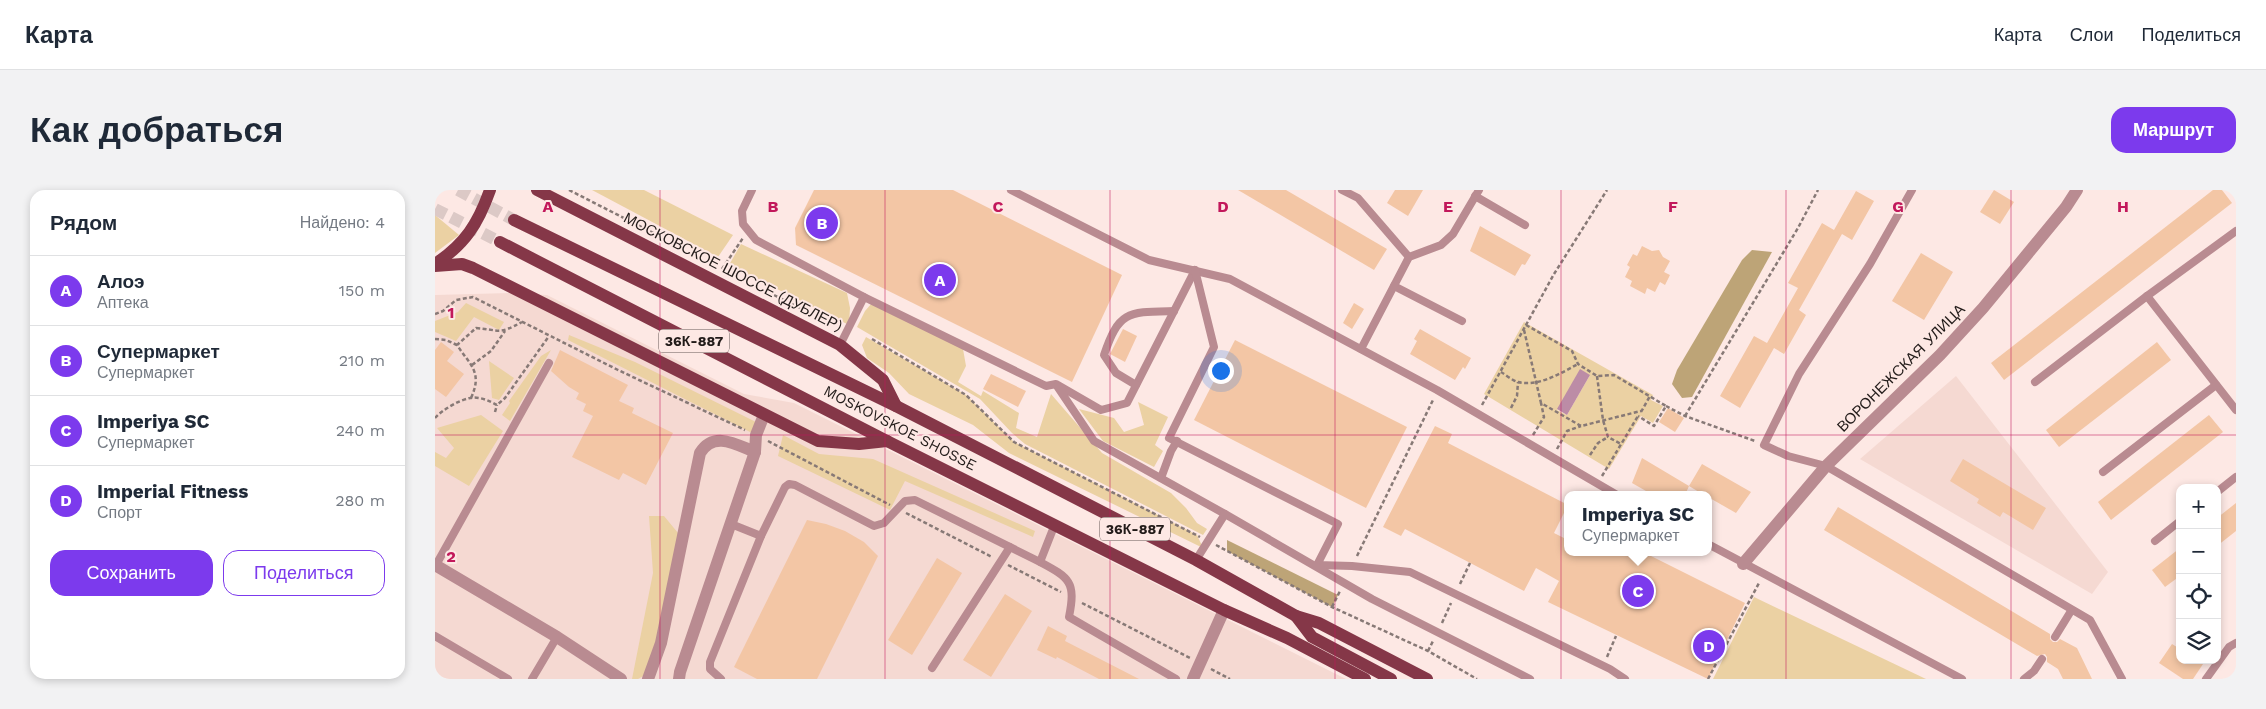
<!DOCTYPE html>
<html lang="ru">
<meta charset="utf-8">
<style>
:root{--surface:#fff;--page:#f2f2f3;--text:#1f2937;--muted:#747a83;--line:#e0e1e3;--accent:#7c3aed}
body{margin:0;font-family:"Work Sans",sans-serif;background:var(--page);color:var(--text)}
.controls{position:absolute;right:15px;bottom:15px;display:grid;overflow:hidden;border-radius:10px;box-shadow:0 2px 8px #0003}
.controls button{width:45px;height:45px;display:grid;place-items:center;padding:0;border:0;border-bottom:1px solid var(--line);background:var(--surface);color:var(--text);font:25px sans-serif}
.you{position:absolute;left:785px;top:180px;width:18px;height:18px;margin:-12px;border:4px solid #fff;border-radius:50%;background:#1a73e8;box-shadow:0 0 0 8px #1a73e833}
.badge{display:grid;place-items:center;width:32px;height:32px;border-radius:50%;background:var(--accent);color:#fff;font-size:16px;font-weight:700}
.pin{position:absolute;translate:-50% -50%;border:2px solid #fff;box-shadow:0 1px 5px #0006}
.popup{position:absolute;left:1129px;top:301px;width:148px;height:65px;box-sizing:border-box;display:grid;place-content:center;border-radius:10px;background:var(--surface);filter:drop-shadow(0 1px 4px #0005);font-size:16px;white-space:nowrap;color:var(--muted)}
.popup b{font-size:19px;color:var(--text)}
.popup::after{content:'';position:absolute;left:50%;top:100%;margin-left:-10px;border:10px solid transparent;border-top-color:var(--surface)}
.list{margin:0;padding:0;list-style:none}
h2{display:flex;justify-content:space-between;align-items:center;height:65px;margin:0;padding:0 20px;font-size:21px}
h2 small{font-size:16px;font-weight:400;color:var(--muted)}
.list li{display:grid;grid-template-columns:32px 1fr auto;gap:15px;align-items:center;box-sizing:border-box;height:70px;padding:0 20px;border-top:1px solid var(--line)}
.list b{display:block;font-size:19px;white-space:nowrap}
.list p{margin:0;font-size:16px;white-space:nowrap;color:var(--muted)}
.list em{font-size:16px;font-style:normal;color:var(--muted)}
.actions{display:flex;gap:10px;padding:15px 20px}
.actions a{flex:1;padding:11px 0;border:1px solid var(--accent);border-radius:15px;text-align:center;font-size:18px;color:var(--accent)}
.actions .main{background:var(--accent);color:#fff}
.icon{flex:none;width:28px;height:28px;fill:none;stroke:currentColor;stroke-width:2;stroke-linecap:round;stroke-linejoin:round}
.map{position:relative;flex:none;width:1801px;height:489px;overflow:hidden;border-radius:15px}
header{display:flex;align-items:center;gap:30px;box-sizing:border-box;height:70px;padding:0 25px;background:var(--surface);border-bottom:1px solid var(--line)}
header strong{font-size:24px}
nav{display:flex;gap:28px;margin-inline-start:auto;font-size:18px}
.intro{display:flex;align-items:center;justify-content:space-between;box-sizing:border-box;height:120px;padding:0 30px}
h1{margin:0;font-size:35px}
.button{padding:12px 22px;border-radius:15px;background:var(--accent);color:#fff;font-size:18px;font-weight:700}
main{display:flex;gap:30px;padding:0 30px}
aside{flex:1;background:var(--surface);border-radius:15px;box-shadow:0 2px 8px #0003}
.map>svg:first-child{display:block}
</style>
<header>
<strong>Карта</strong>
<nav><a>Карта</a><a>Слои</a><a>Поделиться</a></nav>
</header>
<div class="intro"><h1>Как добраться</h1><a class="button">Маршрут</a></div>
<main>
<aside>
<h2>Рядом<small>Найдено: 4</small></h2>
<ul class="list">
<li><span class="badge">A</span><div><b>Алоэ</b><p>Аптека</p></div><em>150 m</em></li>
<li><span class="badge">B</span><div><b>Супермаркет</b><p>Супермаркет</p></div><em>210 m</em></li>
<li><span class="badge">C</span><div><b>Imperiya SC</b><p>Супермаркет</p></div><em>240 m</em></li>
<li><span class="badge">D</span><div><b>Imperial Fitness</b><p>Спорт</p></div><em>280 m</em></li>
</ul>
<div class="actions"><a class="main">Сохранить</a><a>Поделиться</a></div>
</aside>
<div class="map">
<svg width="1801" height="489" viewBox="0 0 1801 489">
<rect width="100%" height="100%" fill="#fde8e4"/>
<g fill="#f5d9d2">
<polygon points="78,103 112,105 309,204 359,213 911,489 0,489 0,105"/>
<polygon points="1521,186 1673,382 1657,404 1425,269"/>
</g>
<g fill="#ebd1a3" fill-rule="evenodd">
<polygon points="157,0 209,0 298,45 283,67"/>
<polygon points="0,25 24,45 0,63"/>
<polygon points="306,54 412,103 415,118 414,135 294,75"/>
<polygon points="31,113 69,132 64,140 39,127 21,151 0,142 0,131 23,122"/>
<polygon points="437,113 528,159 531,176 523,192 546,206 548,201 584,223 581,238 602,247 616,204 667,263 736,303 751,318 762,333 772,339 768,345 590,254 577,243 545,209 422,137 430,121"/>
<path d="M1089 132 1218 205 1216 210 1228 216 1218 233 1206 226 1174 279 1049 204ZM1155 185 1132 225 1122 220Z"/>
<polygon points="134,145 200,172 325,234 321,245 133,150"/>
<polygon points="431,147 531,205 579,252 762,345 768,358 574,263 538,235 474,204 454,183 432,168 427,155"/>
<polygon points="116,160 75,231 67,225 75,213 74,211 106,166"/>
<polygon points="54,171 79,188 64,210 57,208"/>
<polygon points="703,212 733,227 720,255 728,261 719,277 668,251 644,219 679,228 689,242 709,235"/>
<polygon points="46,225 68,241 34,296 0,276 0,262 11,268 19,258 2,238"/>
<polygon points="348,245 384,264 438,269 600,341 598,347 470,291 455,320 343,266"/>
<polygon points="214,326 229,326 248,349 229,439 210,485 203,489 197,489 218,383"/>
<polygon points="1319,407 1491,489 1278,489"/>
</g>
<g fill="#bda477">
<polygon points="1317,60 1337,62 1257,207 1247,208 1237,194 1242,180 1307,70"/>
<polygon points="792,350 903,405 897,417 792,361"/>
</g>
<polygon fill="#bc8ca6" points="1145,179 1155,185 1132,225 1122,219"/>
<g fill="#f3c6a5">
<polygon points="379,0 518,0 687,85 637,192 361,55 360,38"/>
<polygon points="803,0 851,0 952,59 939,80"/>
<polygon points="960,0 988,0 973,26 952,13"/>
<polygon points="1559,0 1579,12 1565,34 1545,22"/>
<polygon points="1778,0 1787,0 1797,13 1569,190 1556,173"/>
<polygon points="1421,1 1439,11 1417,50 1407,44 1364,120 1371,125 1349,164 1339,158 1305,218 1285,206 1319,146 1332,153 1363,98 1353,93 1387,33 1399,40"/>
<polygon points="1045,36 1096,65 1090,75 1087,74 1080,86 1035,61"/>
<polygon points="1207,56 1217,61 1224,60 1228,67 1235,71 1229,82 1235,85 1230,95 1225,92 1220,102 1212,98 1210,104 1195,96 1197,91 1190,87 1195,77 1192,75 1198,64 1202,66"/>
<polygon points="1486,63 1518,82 1489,130 1457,111"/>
<polygon points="919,113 929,119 917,139 908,133"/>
<polygon points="688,139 702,146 690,172 675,164"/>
<polygon points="985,139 1036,168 1030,179 1028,177 1020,190 975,164 982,151 979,149"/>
<polygon points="800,150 972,237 931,318 759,230"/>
<polygon points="6,152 19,162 12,171 29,184 11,207 0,199 0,160"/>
<polygon points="1722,152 1736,170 1624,257 1611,240"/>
<polygon points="125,160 193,195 184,211 199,218 197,223 238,243 211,295 188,283 184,290 137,267 158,226 148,221 151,214 141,209 144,203 134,197 116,181"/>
<polygon points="556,184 591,201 583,217 548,199"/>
<polygon points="1233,218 1249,228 1240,242 1224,232"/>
<polygon points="1774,225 1788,242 1676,330 1663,312"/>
<polygon points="1000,236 1017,244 1013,253 1133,315 1119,343 1133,350 1133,362 1208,362 1310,413 1273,489 1113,412 1124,391 1101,378 1089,401 970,339 966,346 948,337"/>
<polygon points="1207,268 1254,296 1267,274 1316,302 1301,323 1273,307 1273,305 1269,305 1254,296 1250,305 1218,305 1197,293"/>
<polygon points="1528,269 1611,318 1598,340 1568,322 1565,327 1542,313 1544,309 1515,291"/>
<polygon points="1801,313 1801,341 1782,356 1782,328"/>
<polygon points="1403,317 1615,444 1615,449 1618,452 1622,452 1625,449 1642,458 1657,489 1628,489 1623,479 1612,472 1612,467 1610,464 1602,466 1389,340"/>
<polygon points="372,330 391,334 410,341 429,352 443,366 382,489 322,489 299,477"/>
<polygon points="1745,358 1745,386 1730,397 1717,380"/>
<polygon points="502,368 527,383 477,465 453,450"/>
<polygon points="570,404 597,421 556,487 528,470"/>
<polygon points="613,436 632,446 630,451 704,489 664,489 622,467 621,469 602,460"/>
<polygon points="1737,454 1745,459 1745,470 1762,470 1768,474 1758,489 1748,489 1724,473"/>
</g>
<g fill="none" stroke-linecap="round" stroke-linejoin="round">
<g stroke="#dcc9c6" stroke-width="12" stroke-dasharray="12 6" stroke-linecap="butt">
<polyline points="23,0 79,30"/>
<polyline points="0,19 65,52"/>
</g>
<g stroke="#877976" stroke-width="2.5" stroke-dasharray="4 2.5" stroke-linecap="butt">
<polyline points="134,0 230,49"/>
<polyline points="287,79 308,48"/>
<polyline points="339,105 389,130"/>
<polyline points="0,124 8,121 21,110 38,107 183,180 310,240"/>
<polyline points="1091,135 1137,161 1143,174 1162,186 1179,185 1231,216 1219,236 1203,226"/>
<polyline points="1089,140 1106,213 1146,236 1206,221"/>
<polyline points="0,149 11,150 22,155"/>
<polyline points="437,149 531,205 579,252 765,347"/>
<polyline points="37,175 56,161 70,141"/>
<path d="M1066 182C1071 185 1078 191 1083 192 1104 197 1126 183 1143 174"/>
<polyline points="1162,186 1168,230 1173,247 1186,254"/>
<path d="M36 208C48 182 35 175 22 155L41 138C66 140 63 145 87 132"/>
<polyline points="1047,215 1119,84 1172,0"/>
<polyline points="1231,216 1250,226 1320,251"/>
<polyline points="1076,218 1082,206 1083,192"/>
<polyline points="60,222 62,215"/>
<polyline points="1206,222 1215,206"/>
<polyline points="1250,226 1363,38 1383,0"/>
<path d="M0 228C7 220 24 210 35 208 44 206 55 211 62 215L70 208 114 146"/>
<polyline points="1098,245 1109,227 1106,213"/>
<polyline points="333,251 455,315"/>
<polyline points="1122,259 1132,241 1146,236"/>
<polyline points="1155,265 1163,253 1173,247"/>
<polyline points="1167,286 1203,226"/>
<polyline points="471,323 557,367"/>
<polyline points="781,355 897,417 993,461 1042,489"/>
<polyline points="922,366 998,210"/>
<polyline points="573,375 626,402"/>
<polyline points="1025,394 1035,373"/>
<polyline points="647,413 755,468"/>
<polyline points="897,417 905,401"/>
<polyline points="1007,433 1016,413"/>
<polyline points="993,461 998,451"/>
<polyline points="1172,467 1181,446"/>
<polyline points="776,479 795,489"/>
<polyline points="1273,489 1324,393"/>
</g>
<g stroke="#b98b91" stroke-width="8">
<polyline points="317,0 307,21 308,34 321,50 429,107 611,196 621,194 666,220 692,213 760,80"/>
<polyline points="576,0 714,70 795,89 1002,200 1182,305"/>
<polyline points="907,0 923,8 974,67"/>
<polyline points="1477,0 1435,74 1364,184 1329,255 1353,266 1391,276 1655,430 1687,489"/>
<polyline points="1040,6 1090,35"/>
<polyline points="760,80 779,157 734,248 903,334 882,375 917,376 975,382 1175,479 1190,489"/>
<polyline points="959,96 1027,131"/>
<polyline points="1712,106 1801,220"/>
<polyline points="405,155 429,107"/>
<polyline points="926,159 974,67 1006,55 1018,44 1044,0"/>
<polyline points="1600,192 1712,106 1801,41"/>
<path d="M701 195 681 183 669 165C684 120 694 122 739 121"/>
<polyline points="622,196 659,251 790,324"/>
<polyline points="1668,282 1781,195"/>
<polyline points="726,288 736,261 742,251"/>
<polyline points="1782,302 1801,287"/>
<polyline points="296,334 326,346 350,297 354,294 360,295 439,336 449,333 470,311 480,310 605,372"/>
<path d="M620 334 605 372C635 388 641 392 634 427L741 489"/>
<polyline points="1720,351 1745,331"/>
<polyline points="1273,354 1527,489"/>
<polyline points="761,370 790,324 937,409 1095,489"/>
<polyline points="1,375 114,173"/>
<polyline points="0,446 73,489"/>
<polyline points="1620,447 1636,421"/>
<polyline points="497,478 575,357"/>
<polyline points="97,489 122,447"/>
<polyline points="286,489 275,479 275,472 326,346"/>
<polyline points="1589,489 1599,481 1607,469"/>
<polyline points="1771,489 1794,457 1801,453"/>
</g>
<g stroke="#b98b91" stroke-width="12">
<polyline points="1308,374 1391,276 1505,165 1548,118 1631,17 1642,0"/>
<polyline points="0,375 122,447 186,489"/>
<path d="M213 489 226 453 265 263C279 241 300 254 320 262"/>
<polyline points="244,489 245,482 320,262 321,245 329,225"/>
<polyline points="758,489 789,420"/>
</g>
<g stroke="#853748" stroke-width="12">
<polyline points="102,0 405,155 448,190 461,216"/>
<polyline points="79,30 461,216 761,370 861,426 884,433 992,489"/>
<polyline points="65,52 452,251 789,420 852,448 930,489"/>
<path d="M0 74C30 54 43 34 55 0"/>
<polyline points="0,76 27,74 38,78 383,251 424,254 452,251"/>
<polyline points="861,426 877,447 956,489"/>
</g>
</g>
<path fill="none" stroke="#c2185b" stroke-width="1" stroke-opacity="0.55" d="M225 0V489M450 0V489M675 0V489M900 0V489M1126 0V489M1351 0V489M1576 0V489M0 245H1801"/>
<g text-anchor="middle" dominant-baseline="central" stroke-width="4" stroke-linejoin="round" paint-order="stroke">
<g fill="#fde8e4" stroke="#645856" stroke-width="1">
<rect x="224" y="139.5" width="70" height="23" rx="4"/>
<rect x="665" y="327.5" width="70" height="23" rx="4"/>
</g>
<g font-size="14" font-weight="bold" fill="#221b19">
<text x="259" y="151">36К-887</text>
<text x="700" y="339">36К-887</text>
</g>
<g font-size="15" fill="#221b19" stroke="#fde8e4">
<text transform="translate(298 82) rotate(27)">МОСКОВСКОЕ ШОССЕ (ДУБЛЕР)</text>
<text transform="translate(1466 178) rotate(-45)">ВОРОНЕЖСКАЯ УЛИЦА</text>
<text transform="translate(465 238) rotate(27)">MOSKOVSKOE SHOSSE</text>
</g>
</g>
<g font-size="16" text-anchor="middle" font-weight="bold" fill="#c2185b" stroke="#fde8e4" stroke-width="4" stroke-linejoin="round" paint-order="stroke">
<text x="113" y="22">A</text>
<text x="338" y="22">B</text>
<text x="563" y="22">C</text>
<text x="788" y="22">D</text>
<text x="1013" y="22">E</text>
<text x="1238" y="22">F</text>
<text x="1463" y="22">G</text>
<text x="1688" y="22">H</text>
<text x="16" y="128">1</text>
<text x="16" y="372">2</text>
</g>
</svg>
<div class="controls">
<button>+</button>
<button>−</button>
<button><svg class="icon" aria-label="locate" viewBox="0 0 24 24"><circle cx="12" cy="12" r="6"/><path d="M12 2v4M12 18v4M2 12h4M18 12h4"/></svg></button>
<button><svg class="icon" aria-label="layers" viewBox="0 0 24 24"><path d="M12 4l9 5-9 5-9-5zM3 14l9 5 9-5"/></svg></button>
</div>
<div class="you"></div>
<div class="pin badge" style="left:505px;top:90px">A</div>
<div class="pin badge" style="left:387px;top:33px">B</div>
<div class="pin badge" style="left:1203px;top:401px">C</div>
<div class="popup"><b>Imperiya SC</b>Супермаркет</div>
<div class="pin badge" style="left:1274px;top:456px">D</div>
</div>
</main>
